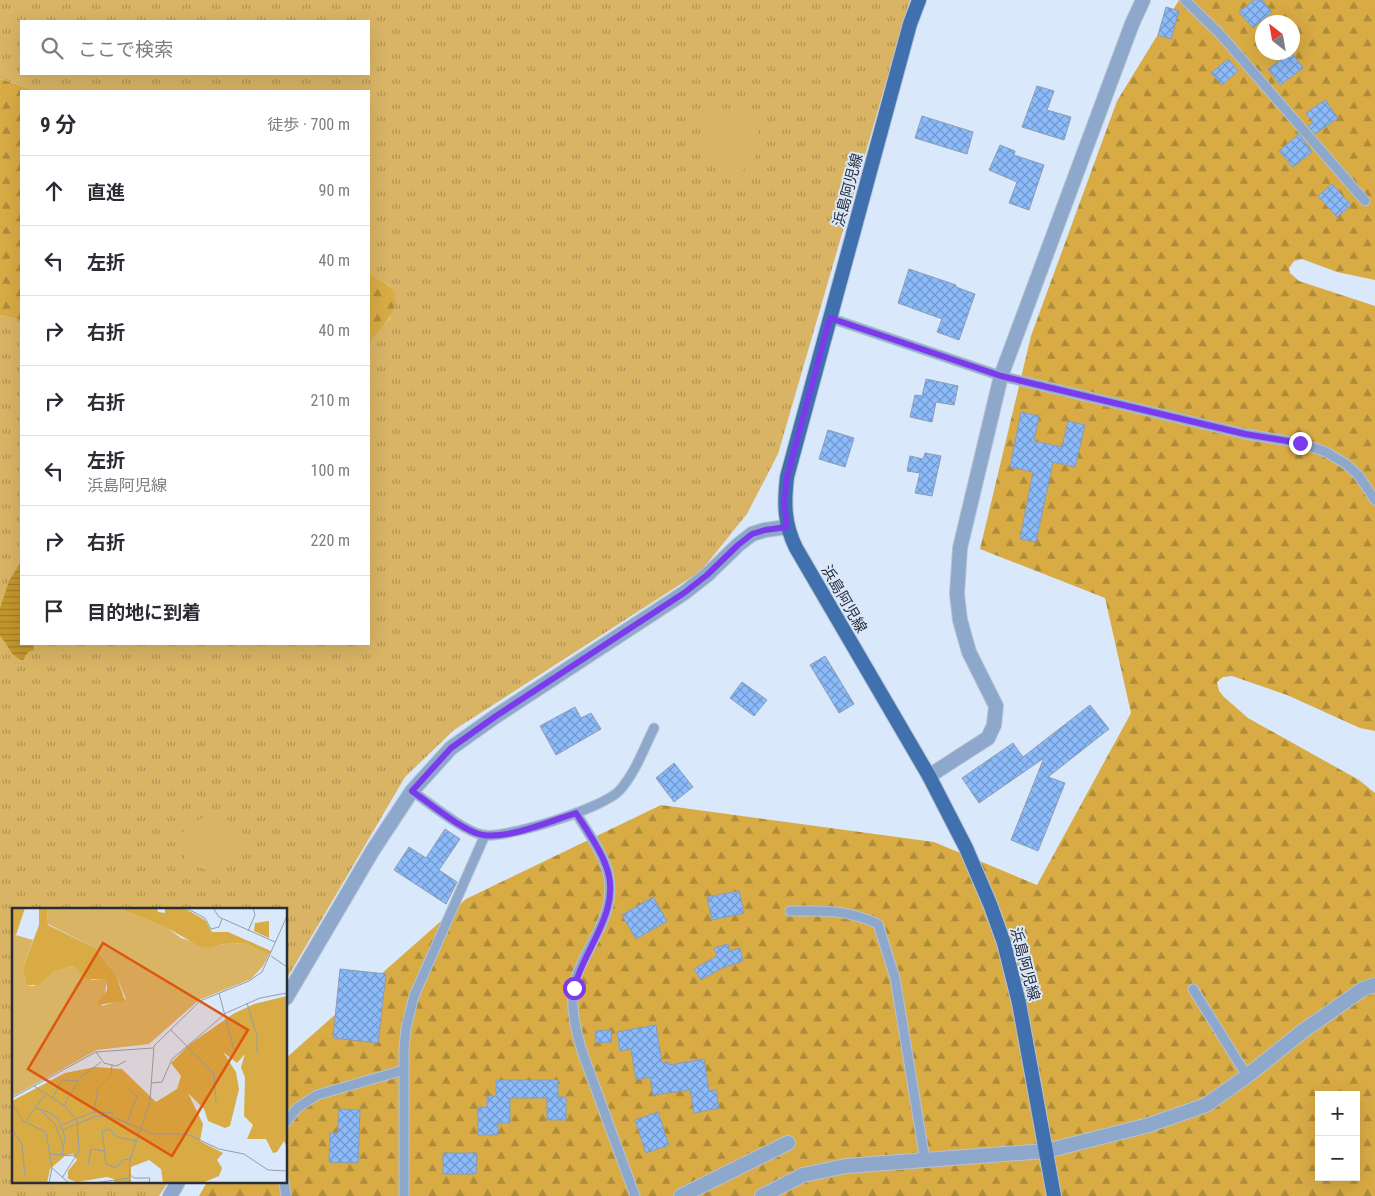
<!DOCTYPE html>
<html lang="ja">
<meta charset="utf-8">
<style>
:root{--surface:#fff;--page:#f2f2f3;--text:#2b2b33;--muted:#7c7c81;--line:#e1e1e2}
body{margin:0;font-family:"Roboto Condensed","Noto Sans JP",sans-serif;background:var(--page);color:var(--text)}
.controls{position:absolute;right:15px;bottom:15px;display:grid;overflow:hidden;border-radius:0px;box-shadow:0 5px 20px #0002}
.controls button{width:45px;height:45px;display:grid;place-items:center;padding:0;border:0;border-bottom:1px solid var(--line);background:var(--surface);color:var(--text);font:25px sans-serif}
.compass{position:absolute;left:1255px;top:15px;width:45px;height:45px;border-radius:50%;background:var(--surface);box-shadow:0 5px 20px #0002;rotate:329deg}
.stop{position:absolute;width:15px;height:15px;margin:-11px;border:4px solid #7c3aed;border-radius:50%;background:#fff}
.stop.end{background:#7c3aed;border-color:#fff;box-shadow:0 1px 5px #0008}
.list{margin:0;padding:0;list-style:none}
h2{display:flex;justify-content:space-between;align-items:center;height:65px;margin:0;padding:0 20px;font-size:21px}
h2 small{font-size:16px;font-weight:400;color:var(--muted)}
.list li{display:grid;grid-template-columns:32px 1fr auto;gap:15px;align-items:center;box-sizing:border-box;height:70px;padding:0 20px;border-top:1px solid var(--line)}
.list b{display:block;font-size:19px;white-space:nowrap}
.list p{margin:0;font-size:16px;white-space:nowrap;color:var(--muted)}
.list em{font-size:16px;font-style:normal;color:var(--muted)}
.icon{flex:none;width:28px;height:28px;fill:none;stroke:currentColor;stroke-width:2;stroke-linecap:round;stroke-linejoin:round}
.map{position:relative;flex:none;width:1375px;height:1196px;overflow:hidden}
.search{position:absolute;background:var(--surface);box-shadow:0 5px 20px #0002;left:20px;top:20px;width:350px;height:55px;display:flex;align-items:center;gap:12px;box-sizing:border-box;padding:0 18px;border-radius:0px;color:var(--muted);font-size:19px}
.panel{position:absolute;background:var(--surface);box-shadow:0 5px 20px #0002;left:20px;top:90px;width:350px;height:555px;border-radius:0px}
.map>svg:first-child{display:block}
</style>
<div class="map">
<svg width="1375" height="1196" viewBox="0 0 1375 1196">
<defs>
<pattern id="grass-tufts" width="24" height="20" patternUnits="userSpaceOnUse" patternTransform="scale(1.25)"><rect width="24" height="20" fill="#d9b465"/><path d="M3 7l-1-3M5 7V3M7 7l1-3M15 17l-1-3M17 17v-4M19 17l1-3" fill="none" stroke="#b09354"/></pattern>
<pattern id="forest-firs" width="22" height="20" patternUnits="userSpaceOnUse" patternTransform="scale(1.25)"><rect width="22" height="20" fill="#d8ab44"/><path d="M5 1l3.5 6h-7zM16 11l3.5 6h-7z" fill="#af8c3a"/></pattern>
<pattern id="water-rules" width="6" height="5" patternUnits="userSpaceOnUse" patternTransform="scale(1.25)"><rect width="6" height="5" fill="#c4972c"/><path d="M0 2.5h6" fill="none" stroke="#9f7c26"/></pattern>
<pattern id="building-cross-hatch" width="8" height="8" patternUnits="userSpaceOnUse" patternTransform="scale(1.25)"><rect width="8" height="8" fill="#8bbbfa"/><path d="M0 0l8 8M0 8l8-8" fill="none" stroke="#7298cb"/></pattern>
</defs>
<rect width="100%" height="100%" fill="#dae8fb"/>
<path fill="url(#grass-tufts)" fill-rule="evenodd" d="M0 0H910L778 454 747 514 701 571 454 730 405 777 286 980V910H14V1182H168L159 1196H0V315L21 320V644H369V343L390 318V286L369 273V91H38L0 79ZM21 21H369V74H21Z"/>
<g fill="url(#forest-firs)" fill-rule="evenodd">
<path d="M1179 0H1375V280L1337 272 1302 259 1294 261 1289 268 1290 273 1299 281 1375 306V731L1360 728 1287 695 1232 676 1223 677 1217 682 1219 691 1224 697 1248 718 1359 780 1375 793V1196H199L207 1182H286V1058L466 899 661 805 934 842 1037 885 1131 713 1105 598 980 549 1031 336 1117 101ZM1262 22H1292V52H1262ZM1319 1095H1356V1177H1319Z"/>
<polygon points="0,79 38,91 21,91 21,320 0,315"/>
<path d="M369 273C375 277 383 281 389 286 408 303 380 330 369 343Z"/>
</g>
<g fill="#d9b465">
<path d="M721 109C782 114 759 182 726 172 719 170 712 162 708 157 698 147 699 129 704 117Z"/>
<path d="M207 816C230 817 252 826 238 853 235 857 233 862 229 866 219 876 200 869 190 862 179 855 178 833 189 824 194 821 202 819 207 816Z"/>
</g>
<path fill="url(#water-rules)" d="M21 562V644H33L34 650 28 652 23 660C11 658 8 644 0 636V608L9 581Z"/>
<g fill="url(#building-cross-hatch)" stroke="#8c9db2">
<polygon points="1254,0 1262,0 1272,12 1253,28 1239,12"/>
<polygon points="1166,7 1179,11 1171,39 1158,35"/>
<polygon points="1291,52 1303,68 1280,85 1268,69"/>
<polygon points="1228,59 1238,71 1222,85 1211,73"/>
<polygon points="1037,86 1054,91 1047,110 1071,117 1064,140 1022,127"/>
<polygon points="1325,100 1338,118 1315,134 1308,126 1313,122 1306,113"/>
<polygon points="922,116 973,132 967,154 915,138"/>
<polygon points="1299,134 1312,152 1293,167 1279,151"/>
<polygon points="1000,145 1015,151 1014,155 1044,165 1029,210 1009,203 1017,182 989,170"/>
<polygon points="1332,184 1351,205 1337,217 1318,196"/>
<polygon points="909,269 956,285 956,287 975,294 959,340 937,332 942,319 898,303"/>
<polygon points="926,379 958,386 954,405 936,402 932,422 910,417 915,395 922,396"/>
<polygon points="1021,412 1039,416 1034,441 1062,447 1068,421 1085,425 1075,467 1053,462 1036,542 1020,539 1033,472 1010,467"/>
<polygon points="828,430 854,438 845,467 819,459"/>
<polygon points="925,453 941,456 932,496 915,493 920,473 907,471 910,456 923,459"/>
<polygon points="825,656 854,704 839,713 810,665"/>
<polygon points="742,682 767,700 754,716 730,698"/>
<polygon points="1090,705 1109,729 1048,777 1065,783 1038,851 1011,840 1044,758 979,803 962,778 1013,743 1023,757"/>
<polygon points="575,707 581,718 591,713 601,729 556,755 540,726"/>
<polygon points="674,763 693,787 674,802 656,778"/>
<polygon points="445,829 460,839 439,870 457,882 446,904 394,870 409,847 426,858"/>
<polygon points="739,891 744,913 712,920 707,897"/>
<polygon points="653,897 667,921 636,939 622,915"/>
<polygon points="728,944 730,951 740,948 743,961 722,968 701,980 694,969 717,956 714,948"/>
<polygon points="340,969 386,974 378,1043 333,1038"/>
<polygon points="656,1025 662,1063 669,1062 669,1065 704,1059 709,1091 716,1090 719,1108 694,1113 690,1090 653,1095 650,1077 636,1080 631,1049 620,1051 617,1032"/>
<polygon points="611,1030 612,1042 596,1043 595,1031"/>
<polygon points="496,1080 558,1080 558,1097 566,1097 566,1120 547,1120 547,1098 510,1098 510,1123 498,1123 498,1135 478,1135 478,1107 487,1107 487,1096 496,1096"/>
<polygon points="339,1109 360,1110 358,1163 329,1162 330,1133 338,1133"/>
<polygon points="658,1112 669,1145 646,1153 635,1120"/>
<polygon points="443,1153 477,1153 476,1174 443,1174"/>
</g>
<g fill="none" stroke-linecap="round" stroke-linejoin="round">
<g stroke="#b6c3d4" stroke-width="11">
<g id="service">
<polyline points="1185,0 1220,34 1365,201"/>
<polyline points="830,318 1001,376 1245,434 1300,443 1326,452 1346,464 1359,476 1375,500"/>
<path d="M412 791C428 802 465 832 483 835 506 839 603 808 619 791 635 774 644 748 654 728"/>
<path d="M576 813C587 831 606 857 609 878 615 915 589 942 577 975 568 1000 575 1029 583 1054L635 1196"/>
<path d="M790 911C824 911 845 909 878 924L895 978 925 1160"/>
<polyline points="1193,989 1247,1076"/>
<polyline points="286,1122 297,1108 317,1095 404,1070"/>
<polyline points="284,1182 286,1196"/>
<polyline points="404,1196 404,1050 406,1028 414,996 485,835"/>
</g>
</g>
<g stroke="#b6c3d4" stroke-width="16">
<g id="minor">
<polyline points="929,776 988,738 994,725 996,706 969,652 960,620 957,594 960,548 1001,376 1132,24 1143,0"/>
<polyline points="681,1196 788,1143"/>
<polyline points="762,1196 803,1175 846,1166 1046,1151 1149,1125 1206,1105 1247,1076 1303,1031 1363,989 1375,985"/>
</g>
</g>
<g stroke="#b6c3d4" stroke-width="16">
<g id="tertiary">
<polyline points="286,998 373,850 412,791 451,748 496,716 684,593 707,575 738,545 752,534 765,530 787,527"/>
<polyline points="170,1196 178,1182"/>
</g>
</g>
<g stroke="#b6c3d4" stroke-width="16">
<path id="primary" d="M919 0 910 24 787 477C784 503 784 524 796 548L929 776 966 848 990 904 1004 943 1019 1003 1054 1196"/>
</g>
<use href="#service" stroke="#8da8ca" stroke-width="9"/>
<use href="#minor" stroke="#8da8ca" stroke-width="14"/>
<use href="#tertiary" stroke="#8da8ca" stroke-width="14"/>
<use href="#primary" stroke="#4070ae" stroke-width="14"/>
</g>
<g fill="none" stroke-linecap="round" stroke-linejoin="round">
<path stroke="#7c3aed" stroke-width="6" d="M574 988C584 948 623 910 606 866 600 848 586 829 576 813 551 821 509 839 483 835 464 832 429 803 412 791L451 748 496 716 684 593 707 575 738 545 752 534 765 530 787 527 784 503 787 477 830 318 1001 376 1245 434 1300 443"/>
</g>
<g text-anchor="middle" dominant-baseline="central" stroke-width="4" stroke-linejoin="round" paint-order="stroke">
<g font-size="15" fill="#282e37" stroke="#dae8fb">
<text transform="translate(848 190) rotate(-75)">浜島阿児線</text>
<text transform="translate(844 599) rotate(60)">浜島阿児線</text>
<text transform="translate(1025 964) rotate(75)">浜島阿児線</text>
</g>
</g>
<g transform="translate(12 908)">
<rect width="275" height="275" fill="#dae8fb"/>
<path d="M35 0H106L157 21 169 30 200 40 211 36 233 35 257 47 251 58 239 71 187 92 137 136 85 142 0 189V26L21 32 11 60 14 77 22 78 41 64 61 58 80 72 91 71 95 74 90 98 114 91 104 67 83 40 36 16Z" fill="#d9b465"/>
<path d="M0 0H13L4 27 0 26ZM27 0H35L36 17 83 40 104 67 113 93 84 97 95 82V74L91 71H75L61 58 41 64 26 77H14L11 60 27 17ZM106 0H145L146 4 153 5V0H172L193 12 200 24H216L259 43 257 47 233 35 211 36 200 40 187 38 157 21ZM257 13V30L242 23 243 15ZM275 88V240L272 233 265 244 261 245 254 231H235L241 217 232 208 233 170 229 159 233 146 225 155 211 144 224 164 227 181 218 218 213 220 196 213 192 201 176 185 191 216 188 233 211 245 205 252 210 260 207 268 190 275H151L149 261 137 252 119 259V275H103L102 271 95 269 65 274 56 271V263L65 252 61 246 54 247 38 261 35 275H0V193L53 165 83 159 110 161 144 194 165 181 169 168 159 155 178 136 221 106 242 96Z" fill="#d8ab44"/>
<path fill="none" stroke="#939ead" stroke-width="1" d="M174 0 193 10 199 21 207 19 210 11M201 0 207 9 263 34M236 23 243 7 241 0M259 48 275 59M207 85 222 142M235 95 245 128V145M158 121 202 166 204 194M84 144 92 155 104 158 114 153M140 175 150 174 160 151 214 105 248 90 275 85M22 178 54 199 65 213 67 243 50 270M0 190 84 144 141 140M40 191 50 172 66 173M0 196 11 213 34 224 40 260 37 275M52 197 69 169 89 154M23 200 39 205 47 213 53 229 50 247M30 204 43 216 51 238M82 204 86 180 99 167 100 157M13 214 33 187M115 215 125 188 117 181M49 217 82 204 102 205M0 221 10 236 13 267M51 222 84 208 101 209 141 226H175L207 241 232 246 256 262 275 263M37 246 64 248M118 251 111 252 103 260 94 256 90 223 97 221 105 229 124 233M76 257 79 241 92 243M40 260 57 275M117 266 122 270H138L137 275M82 275 117 270M117 275 118 252 138 193 142 138 188 93 237 73 250 64 275 8"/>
<path fill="#de570e" fill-opacity="0.15" stroke="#de570e" stroke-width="2.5" d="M91 35 236 122 160 248 16 161Z"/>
<rect width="275" height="275" fill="none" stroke="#282e37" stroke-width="2.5"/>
</g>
</svg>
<div class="controls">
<button>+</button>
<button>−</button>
</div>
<svg class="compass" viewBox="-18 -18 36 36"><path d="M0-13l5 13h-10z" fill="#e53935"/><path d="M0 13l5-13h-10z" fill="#7c7c81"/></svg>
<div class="stop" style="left:574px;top:988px"></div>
<div class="stop end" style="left:1300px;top:443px"></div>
<div class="search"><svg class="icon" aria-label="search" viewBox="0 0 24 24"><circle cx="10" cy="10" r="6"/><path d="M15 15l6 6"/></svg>ここで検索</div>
<section class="panel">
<h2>9 分<small>徒歩 · 700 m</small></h2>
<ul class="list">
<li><svg class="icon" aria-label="ahead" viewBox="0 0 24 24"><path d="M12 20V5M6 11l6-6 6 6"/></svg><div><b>直進</b></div><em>90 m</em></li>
<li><svg class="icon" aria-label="left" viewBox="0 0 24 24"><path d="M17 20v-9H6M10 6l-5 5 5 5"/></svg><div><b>左折</b></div><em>40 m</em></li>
<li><svg class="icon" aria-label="right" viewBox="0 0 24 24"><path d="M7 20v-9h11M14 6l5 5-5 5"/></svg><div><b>右折</b></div><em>40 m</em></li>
<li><svg class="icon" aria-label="right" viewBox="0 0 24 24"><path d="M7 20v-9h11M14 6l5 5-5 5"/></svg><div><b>右折</b></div><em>210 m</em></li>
<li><svg class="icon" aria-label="left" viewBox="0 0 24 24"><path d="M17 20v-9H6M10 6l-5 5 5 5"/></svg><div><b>左折</b><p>浜島阿児線</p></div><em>100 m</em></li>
<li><svg class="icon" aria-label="right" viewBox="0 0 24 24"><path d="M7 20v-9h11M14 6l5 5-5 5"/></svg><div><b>右折</b></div><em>220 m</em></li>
<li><svg class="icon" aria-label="arrive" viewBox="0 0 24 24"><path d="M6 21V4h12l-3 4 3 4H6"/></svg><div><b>目的地に到着</b></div></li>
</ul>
</section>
</div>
